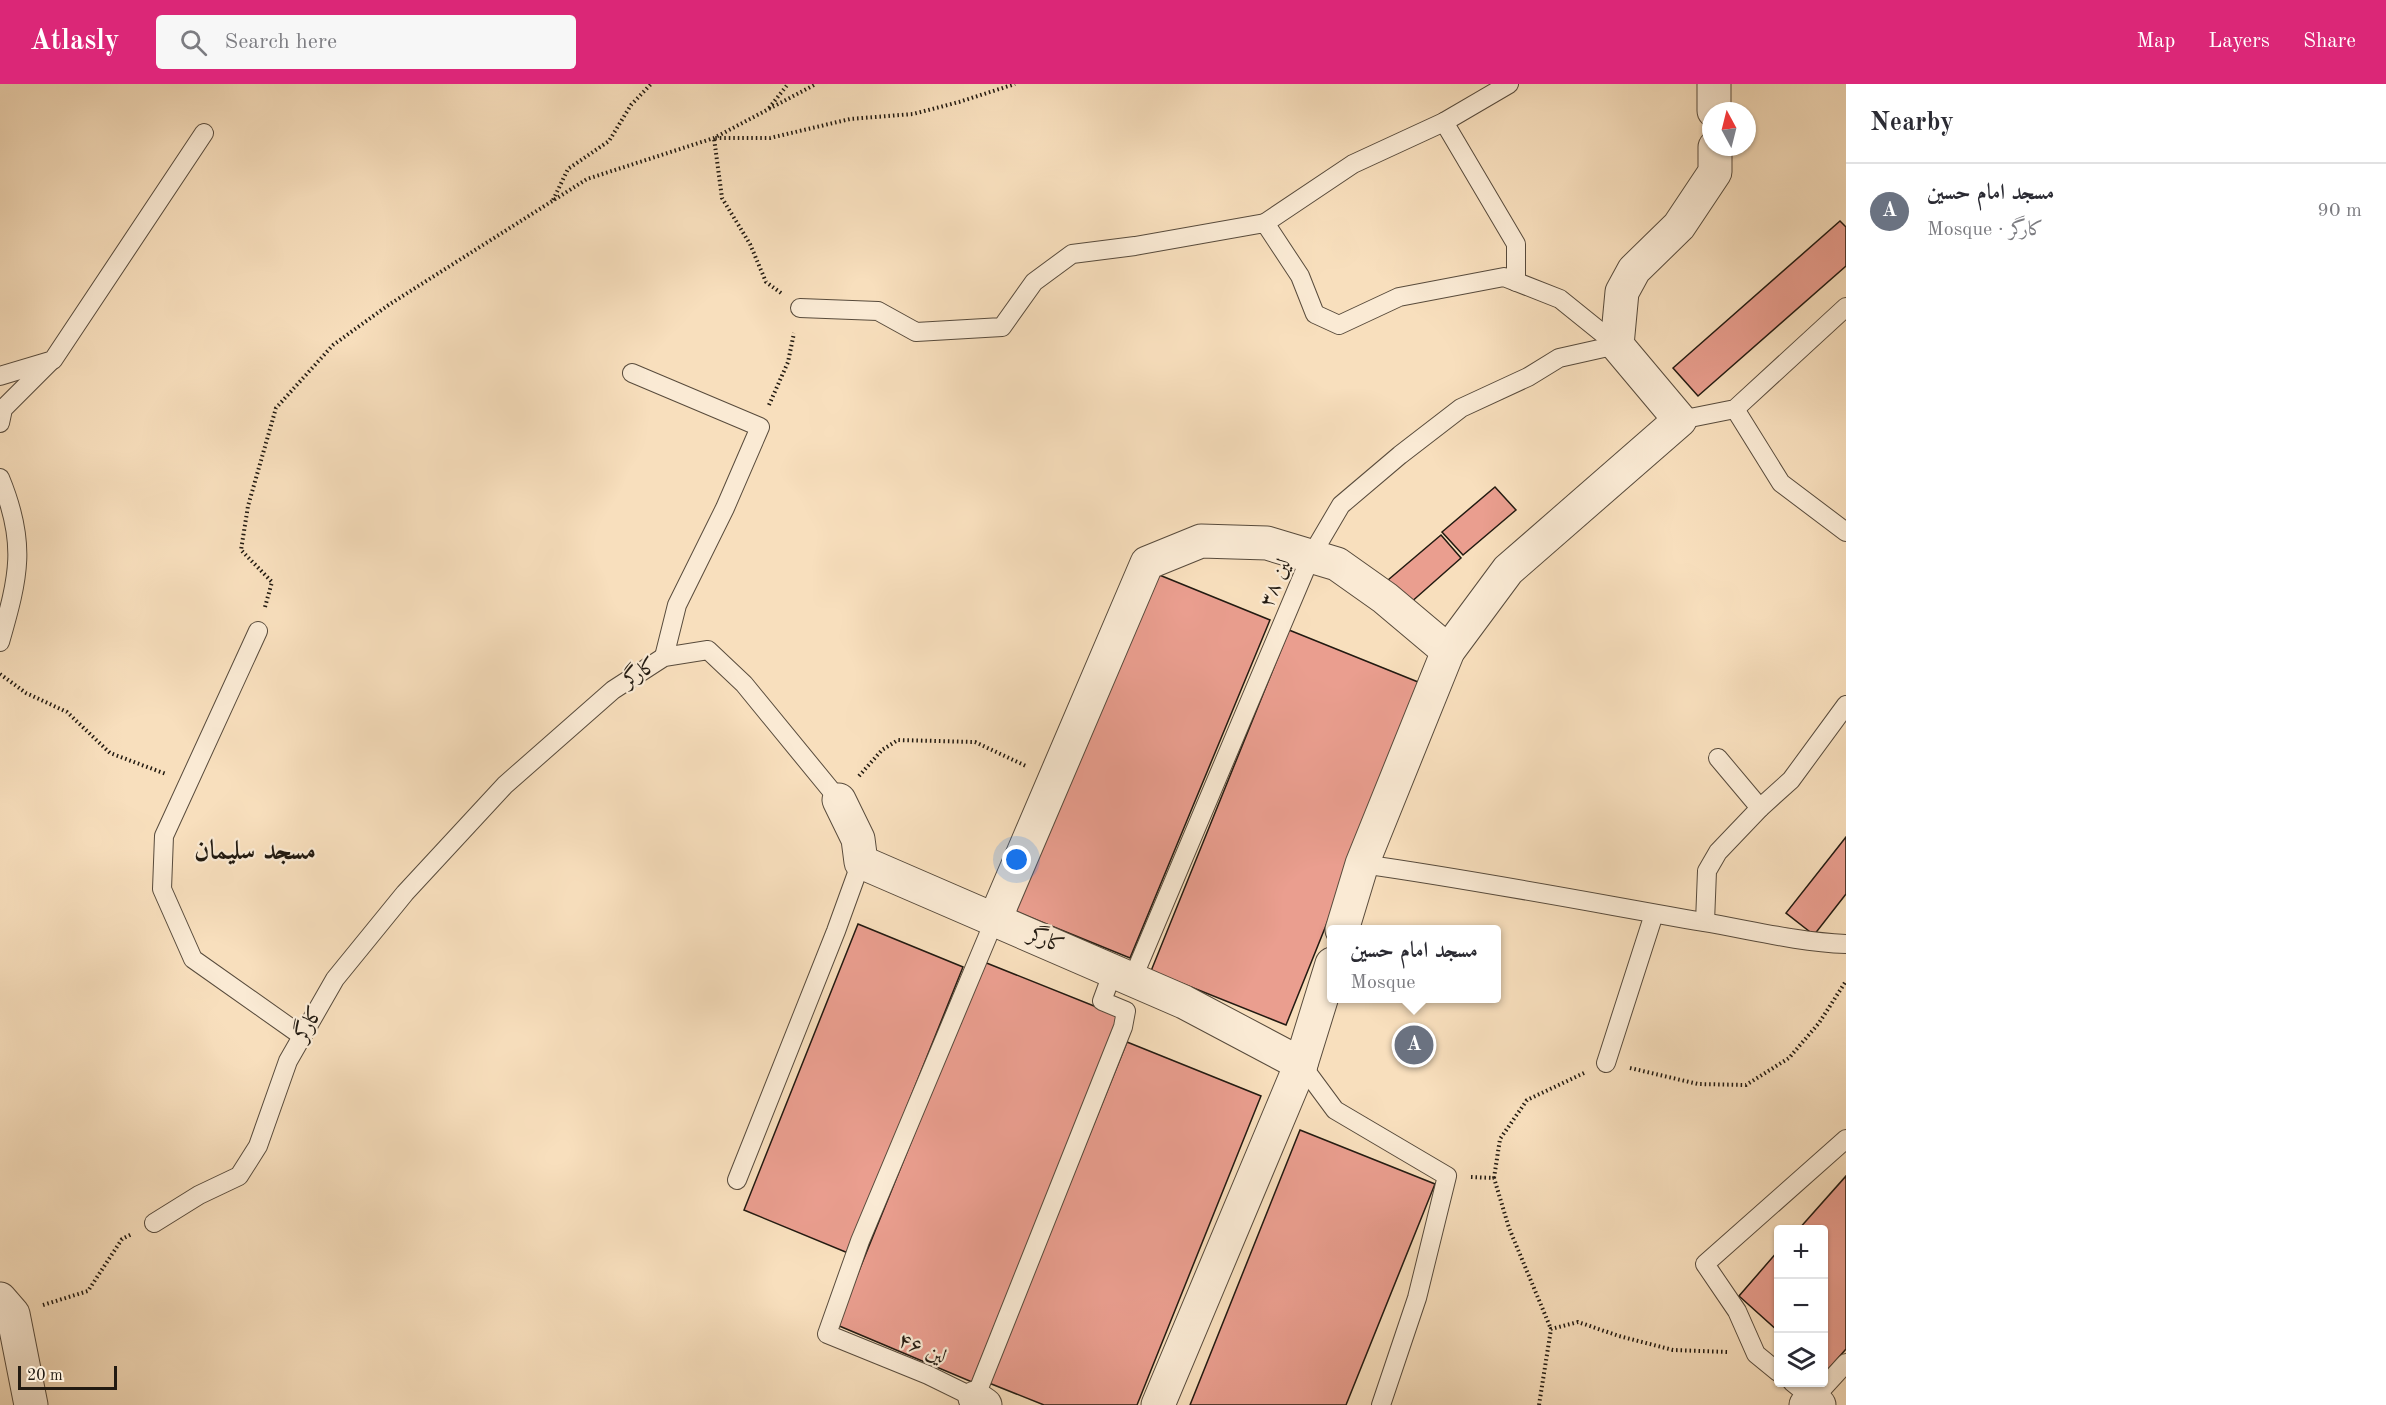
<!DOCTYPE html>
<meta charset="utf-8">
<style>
:root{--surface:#fff;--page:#f7f7f7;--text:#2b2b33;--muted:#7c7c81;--line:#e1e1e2;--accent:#db2777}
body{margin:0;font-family:"Old Standard TT",Amiri,serif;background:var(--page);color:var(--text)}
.controls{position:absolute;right:18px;bottom:18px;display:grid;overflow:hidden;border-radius:6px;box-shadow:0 2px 4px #0004}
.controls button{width:54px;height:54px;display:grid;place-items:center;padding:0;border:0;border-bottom:2px solid var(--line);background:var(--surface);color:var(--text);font:30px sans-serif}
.compass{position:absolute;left:1702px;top:18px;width:54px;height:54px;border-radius:50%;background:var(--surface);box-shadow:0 2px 4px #0004;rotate:353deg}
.scale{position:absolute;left:18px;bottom:15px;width:99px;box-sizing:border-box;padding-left:6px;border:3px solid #221a11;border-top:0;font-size:16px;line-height:21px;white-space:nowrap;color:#221a11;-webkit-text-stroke:4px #faead4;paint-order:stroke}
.you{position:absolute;left:1017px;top:776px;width:21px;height:21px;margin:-15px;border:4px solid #fff;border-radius:50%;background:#1a73e8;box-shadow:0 0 0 9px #1a73e833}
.badge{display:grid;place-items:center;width:39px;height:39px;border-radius:50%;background:var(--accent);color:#fff;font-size:20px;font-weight:700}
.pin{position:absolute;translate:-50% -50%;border:3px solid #fff;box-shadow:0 2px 6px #0006}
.popup{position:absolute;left:1327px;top:841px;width:174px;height:78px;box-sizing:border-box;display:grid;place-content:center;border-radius:6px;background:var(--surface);filter:drop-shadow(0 2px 4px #0005);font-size:20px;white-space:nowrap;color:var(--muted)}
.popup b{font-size:22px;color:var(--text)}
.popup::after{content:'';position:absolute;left:50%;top:100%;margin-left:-12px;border:12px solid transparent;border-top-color:var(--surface)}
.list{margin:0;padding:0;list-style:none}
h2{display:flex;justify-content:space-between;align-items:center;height:78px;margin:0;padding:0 24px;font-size:26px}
h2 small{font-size:20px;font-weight:400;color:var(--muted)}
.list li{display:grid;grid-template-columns:39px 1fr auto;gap:18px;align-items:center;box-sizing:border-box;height:96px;padding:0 24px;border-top:2px solid var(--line)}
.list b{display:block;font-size:22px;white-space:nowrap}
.list p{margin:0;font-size:20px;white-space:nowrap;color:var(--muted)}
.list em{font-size:20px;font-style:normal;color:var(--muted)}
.icon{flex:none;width:33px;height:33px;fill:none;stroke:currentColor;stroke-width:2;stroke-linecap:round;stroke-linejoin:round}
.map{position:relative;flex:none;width:1846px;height:1321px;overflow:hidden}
header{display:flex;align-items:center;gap:36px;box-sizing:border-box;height:84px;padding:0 30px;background:var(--accent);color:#fff}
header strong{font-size:28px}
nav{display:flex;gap:33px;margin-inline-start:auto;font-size:21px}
.search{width:420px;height:54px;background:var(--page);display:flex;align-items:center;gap:15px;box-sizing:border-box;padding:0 21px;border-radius:6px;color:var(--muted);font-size:22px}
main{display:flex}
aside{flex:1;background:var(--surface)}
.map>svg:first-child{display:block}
</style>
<header>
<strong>Atlasly</strong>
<div class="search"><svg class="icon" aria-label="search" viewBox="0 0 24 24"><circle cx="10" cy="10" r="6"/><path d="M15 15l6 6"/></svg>Search here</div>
<nav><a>Map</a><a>Layers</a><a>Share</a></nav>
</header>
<main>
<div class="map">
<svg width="1846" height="1321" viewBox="0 0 1846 1321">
<rect width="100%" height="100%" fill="#f8dfbd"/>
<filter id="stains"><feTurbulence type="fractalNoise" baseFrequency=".00333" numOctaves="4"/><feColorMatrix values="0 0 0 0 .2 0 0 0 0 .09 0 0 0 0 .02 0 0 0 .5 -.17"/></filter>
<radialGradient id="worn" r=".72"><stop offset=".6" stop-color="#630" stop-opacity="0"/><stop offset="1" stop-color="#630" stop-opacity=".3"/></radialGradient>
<g fill="#ea9e8f" stroke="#221a11" stroke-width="1.5">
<polygon points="1840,137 1846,143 1846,182 1698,312 1673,284"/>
<polygon points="1495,403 1516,426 1463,471 1442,448"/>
<polygon points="1441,451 1461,474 1409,520 1388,496"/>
<polygon points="1152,488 1270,536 1130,874 1012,826"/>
<polygon points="1289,546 1423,600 1286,941 1151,887"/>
<polygon points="1846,753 1846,810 1814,851 1786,829"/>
<polygon points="858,840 963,883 848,1169 744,1126"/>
<polygon points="984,878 1119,932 972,1298 837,1241"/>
<polygon points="1127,958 1261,1012 1137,1321 1044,1321 989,1299"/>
<polygon points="1300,1046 1435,1100 1346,1321 1190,1321"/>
<polygon points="1846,1092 1846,1265 1825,1289 1824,1146 1798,1146"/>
<polygon points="1778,1167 1778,1247 1739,1212"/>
</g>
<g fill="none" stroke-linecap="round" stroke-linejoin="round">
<g stroke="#584b3c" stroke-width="20">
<g id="service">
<polyline points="1444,38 1516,160 1516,198"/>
<polyline points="1265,139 1353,80 1444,38 1509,0"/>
<polyline points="800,224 878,227 916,248 1002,243 1034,198 1072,170 1135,162 1265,139 1300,192 1315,230 1339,241 1399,213 1504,193 1560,215 1617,261"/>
<polyline points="632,289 760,343 725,424 677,521 664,573"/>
<polyline points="0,292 53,276 204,49"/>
<polyline points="1735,325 1781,399 1846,448"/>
<polyline points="1680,336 1735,325 1846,223"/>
<polyline points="0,339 3,325 51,277"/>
<path d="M0 394C27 459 19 492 0 558"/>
<polyline points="258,547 164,752 162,805 193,875 302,952"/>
<polyline points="1760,724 1791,696 1846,621"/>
<path d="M1362 780C1476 796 1589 818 1703 838 1751 846 1797 858 1846 860"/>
<polyline points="995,835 860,1157 827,1250 928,1291 975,1314 1123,943 1126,927 1102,917 1113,887"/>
<polyline points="1705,838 1707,787 1718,768 1760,724 1718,674"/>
<polyline points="1132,896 1311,472 1341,421 1400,371 1461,324 1528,293 1559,274 1617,261"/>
<polyline points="1606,979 1654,830"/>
<polyline points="1301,980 1335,1026 1447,1092 1417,1214 1381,1321"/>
<polyline points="737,1096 836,847 861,778"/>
<polyline points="154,1139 199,1111 239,1092 258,1062 288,977 335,895 405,809 505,701 613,606 664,573 708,566 744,600 839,716"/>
<polyline points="1778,1288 1756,1270 1737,1227 1705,1180 1846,1055"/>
<polyline points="1792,1298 1813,1315 1846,1279"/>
</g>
</g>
<g stroke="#584b3c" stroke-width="35">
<g id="minor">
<polyline points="1714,0 1714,27"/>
<polyline points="839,716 858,755 861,778 1184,918 1301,980"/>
<polyline points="995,835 1147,479 1201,457 1267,459 1337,480 1385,514 1448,567"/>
<polyline points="1342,846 1362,780 1448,567 1508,486 1680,336 1617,261 1622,208 1634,186 1679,142 1715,88 1715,63"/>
<polyline points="0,1215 13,1230 31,1321"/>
<polyline points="975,1314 985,1321"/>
<polyline points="1158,1321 1301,980 1332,880"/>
<polyline points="1806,1321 1813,1315 1819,1321"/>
</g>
</g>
<g stroke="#221a11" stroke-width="4" stroke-dasharray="1.5 3" stroke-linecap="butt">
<polyline points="769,24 788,0"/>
<polyline points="553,116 568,85 609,57 631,21 651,0"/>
<polyline points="781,209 766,198 750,160 722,114 714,54 770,54 850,35 913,30 959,18 1015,0"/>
<polyline points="769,321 788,278 794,249"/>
<polyline points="265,523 272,498 241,466 248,422 276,324 333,261 390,220 587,95 714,54 816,0"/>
<polyline points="0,590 26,609 67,628 110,669 166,690"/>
<polyline points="859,692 882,666 898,656 975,658 1026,682"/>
<polyline points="1630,984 1698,1000 1746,1001 1789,974 1819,939 1846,897"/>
<polyline points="1471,1093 1494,1094 1509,1144 1551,1245"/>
<polyline points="1494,1094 1500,1055 1527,1016 1584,989"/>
<polyline points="43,1221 88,1207 122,1155 132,1150"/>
<polyline points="1539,1321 1551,1245 1578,1238 1619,1252 1673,1266 1728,1268"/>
</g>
<use href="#service" stroke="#faead4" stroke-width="18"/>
<use href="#minor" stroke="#faead4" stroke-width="33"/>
</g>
<g text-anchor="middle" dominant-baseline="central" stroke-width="4.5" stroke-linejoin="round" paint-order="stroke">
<g font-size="21" fill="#221a11" stroke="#faead4">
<text transform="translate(1276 499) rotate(-67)">لین ۳۸</text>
<text transform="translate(640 589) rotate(-32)">کارگر</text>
<text transform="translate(1046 857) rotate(24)">کارگر</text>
<text transform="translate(309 940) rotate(-60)">کارگر</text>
<text transform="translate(922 1265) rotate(23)">لین ۴۶</text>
</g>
<g font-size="27" font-weight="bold" fill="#221a11" stroke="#faead4">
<text x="255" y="767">مسجد سلیمان</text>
</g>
</g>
<rect width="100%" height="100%" filter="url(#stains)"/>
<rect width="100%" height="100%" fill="url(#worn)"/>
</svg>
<div class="controls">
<button>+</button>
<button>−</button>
<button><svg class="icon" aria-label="layers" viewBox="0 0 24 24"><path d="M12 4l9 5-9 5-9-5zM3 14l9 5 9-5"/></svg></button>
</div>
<svg class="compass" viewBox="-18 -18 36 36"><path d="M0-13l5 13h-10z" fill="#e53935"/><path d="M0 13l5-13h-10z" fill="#7c7c81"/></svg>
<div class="scale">20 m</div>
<div class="you"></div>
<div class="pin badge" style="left:1414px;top:961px;background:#6b7280">A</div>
<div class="popup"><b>مسجد امام حسین</b>Mosque</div>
</div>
<aside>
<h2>Nearby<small></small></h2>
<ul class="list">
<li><span class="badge" style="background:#6b7280">A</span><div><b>مسجد امام حسین</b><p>Mosque · کارگر</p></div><em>90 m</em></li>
</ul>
</aside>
</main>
